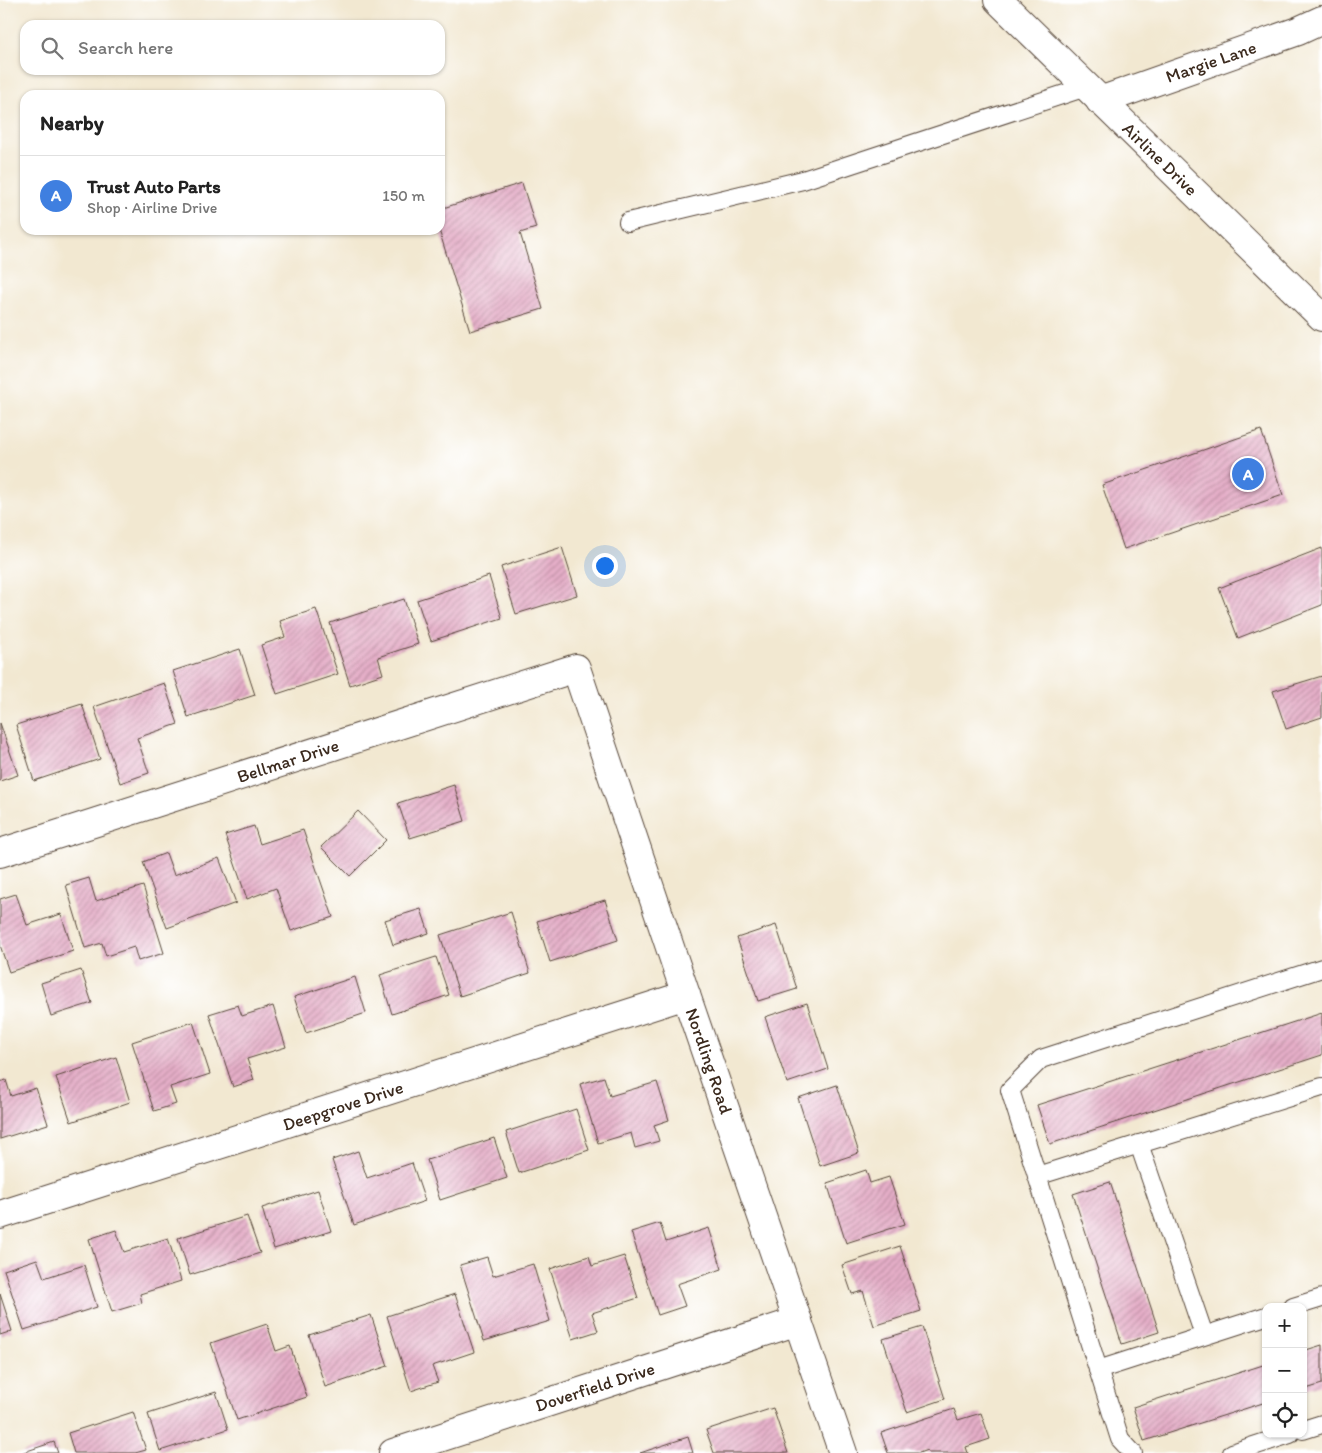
<!DOCTYPE html>
<meta charset="utf-8">
<style>
:root{--surface:#fff;--page:#f6f6f6;--text:#222;--muted:#767676;--line:#e0e0e0;--accent:#0b8043}
body{margin:0;font-family:Itim,sans-serif;background:var(--page);color:var(--text)}
.controls{position:absolute;right:15px;bottom:15px;display:grid;overflow:hidden;border-radius:10px;box-shadow:0 1px 4px #0004}
.controls button{width:45px;height:45px;display:grid;place-items:center;padding:0;border:0;border-bottom:1px solid var(--line);background:var(--surface);color:var(--text);font:25px sans-serif}
.you{position:absolute;left:604px;top:565px;width:18px;height:18px;margin:-12px;border:4px solid #fff;border-radius:50%;background:#1a73e8;box-shadow:0 0 0 8px #1a73e833}
.badge{display:grid;place-items:center;width:32px;height:32px;border-radius:50%;background:var(--accent);color:#fff;font-size:16px;font-weight:700}
.pin{position:absolute;translate:-50% -50%;border:2px solid #fff;box-shadow:0 1px 5px #0006}
.list{margin:0;padding:0;list-style:none}
h2{display:flex;justify-content:space-between;align-items:center;height:65px;margin:0;padding:0 20px;font-size:21px}
h2 small{font-size:16px;font-weight:400;color:var(--muted)}
.list li{display:grid;grid-template-columns:32px 1fr auto;gap:15px;align-items:center;box-sizing:border-box;height:80px;padding:0 20px;border-top:1px solid var(--line)}
.list b{display:block;font-size:19px;white-space:nowrap}
.list p{margin:0;font-size:16px;white-space:nowrap;color:var(--muted)}
.list em{font-size:16px;font-style:normal;color:var(--muted)}
.icon{flex:none;width:28px;height:28px;fill:none;stroke:currentColor;stroke-width:2;stroke-linecap:round;stroke-linejoin:round}
.map{position:relative;flex:none;width:1322px;height:1453px;overflow:hidden}
.search{position:absolute;background:var(--surface);box-shadow:0 1px 4px #0004;left:20px;top:20px;width:425px;height:55px;display:flex;align-items:center;gap:12px;box-sizing:border-box;padding:0 18px;border-radius:15px;color:var(--muted);font-size:19px}
.panel{position:absolute;background:var(--surface);box-shadow:0 1px 4px #0004;left:20px;top:90px;width:425px;height:145px;border-radius:15px}
.map>svg:first-child{display:block}
</style>
<div class="map">
<svg width="1322" height="1453" viewBox="0 0 1322 1453">
<defs>
<pattern id="building-hatch" width="6" height="6" patternUnits="userSpaceOnUse" patternTransform="scale(1.25)"><rect width="6" height="6" fill="#e5aec8"/><path d="M-1 1l2-2M0 6l6-6M5 7l2-2" fill="none" stroke="#bb8ea2"/></pattern>
</defs>
<rect width="100%" height="100%" fill="#fff"/>
<filter id="ink" filterUnits="userSpaceOnUse"><feTurbulence type="fractalNoise" baseFrequency=".02" numOctaves="2"/><feDisplacementMap in="SourceGraphic" scale="10" xChannelSelector="R" yChannelSelector="G"/><feConvolveMatrix kernelMatrix="1 2 1 2 8 2 1 2 1" color-interpolation-filters="sRGB"/></filter>
<filter id="wash" filterUnits="userSpaceOnUse"><feTurbulence type="fractalNoise" baseFrequency=".0096" numOctaves="4" result="noise"/><feDisplacementMap in="SourceGraphic" scale="20" xChannelSelector="R" yChannelSelector="G"/><feGaussianBlur stdDeviation="1.12" result="paint"/><feColorMatrix in="noise" values="0 0 0 0 0 0 0 0 0 0 0 0 0 0 0 0 0 1.4 0 .05"/><feComposite in="paint" operator="in"/></filter>
<g filter="url(#wash)">
<rect width="100%" height="100%" fill="#f2e8d1"/>
<g id="blocks">
<g fill="url(#building-hatch)">
<polygon points="522,183 536,228 520,233 543,309 470,331 439,230 440,230 440,209"/>
<polygon points="1261,430 1283,495 1124,549 1102,485"/>
<polygon points="562,547 577,595 516,614 501,567"/>
<polygon points="1322,548 1322,605 1238,638 1219,588"/>
<polygon points="489,576 502,618 431,641 417,600"/>
<polygon points="404,599 418,644 378,657 383,674 350,685 330,623"/>
<polygon points="316,609 338,674 277,694 261,645 285,637 280,621"/>
<polygon points="240,649 255,695 188,717 173,671"/>
<polygon points="1322,676 1322,717 1286,729 1273,691"/>
<polygon points="164,683 178,724 137,738 149,773 120,783 94,707"/>
<polygon points="82,704 100,759 34,781 16,725"/>
<polygon points="0,723 18,775 0,781"/>
<polygon points="454,785 465,821 410,838 398,803"/>
<polygon points="358,811 386,840 350,876 321,847"/>
<polygon points="254,826 260,844 303,830 333,917 291,931 276,888 247,899 225,835"/>
<polygon points="166,853 174,875 219,858 236,903 167,928 143,862"/>
<polygon points="89,878 96,901 143,886 164,953 138,961 134,947 106,956 102,943 85,948 66,885"/>
<polygon points="16,894 27,925 61,914 73,951 9,972 0,945 0,899"/>
<polygon points="605,900 618,940 550,962 537,921"/>
<polygon points="421,909 429,933 393,945 385,920"/>
<polygon points="511,912 530,973 460,996 440,935"/>
<polygon points="776,925 797,989 758,1001 737,938"/>
<polygon points="436,957 449,995 392,1014 380,975"/>
<polygon points="81,970 92,1003 51,1016 41,983"/>
<polygon points="355,977 366,1013 306,1033 294,997"/>
<polygon points="807,1003 828,1069 787,1083 765,1017"/>
<polygon points="238,1005 242,1016 273,1006 286,1047 247,1059 254,1080 233,1087 209,1014"/>
<polygon points="1322,1013 1322,1055 1050,1144 1037,1105"/>
<polygon points="193,1022 210,1074 170,1087 176,1104 154,1111 132,1042"/>
<polygon points="116,1057 130,1102 71,1122 56,1077"/>
<polygon points="604,1077 610,1096 657,1082 669,1120 654,1125 659,1141 635,1148 631,1133 598,1143 580,1084"/>
<polygon points="6,1080 11,1096 36,1088 48,1124 0,1139 0,1082"/>
<polygon points="837,1085 859,1153 820,1166 798,1098"/>
<polygon points="576,1109 589,1150 519,1173 506,1132"/>
<polygon points="494,1138 507,1178 440,1200 427,1160"/>
<polygon points="358,1151 367,1178 412,1163 425,1201 354,1225 332,1160"/>
<polygon points="866,1170 870,1183 889,1177 905,1224 846,1243 827,1183"/>
<polygon points="1110,1182 1159,1332 1122,1344 1073,1194"/>
<polygon points="318,1190 331,1231 274,1249 262,1208"/>
<polygon points="247,1216 260,1253 190,1275 178,1238"/>
<polygon points="660,1223 666,1242 709,1228 722,1269 677,1284 685,1306 658,1315 631,1232"/>
<polygon points="116,1230 124,1252 168,1238 181,1281 140,1294 142,1303 112,1312 89,1239"/>
<polygon points="900,1246 921,1311 874,1326 863,1291 852,1294 842,1265"/>
<polygon points="589,1256 592,1266 624,1256 638,1298 592,1313 598,1331 573,1339 550,1269"/>
<polygon points="487,1257 493,1276 533,1264 550,1321 484,1341 460,1265"/>
<polygon points="37,1259 44,1278 84,1265 97,1307 24,1330 4,1270"/>
<polygon points="0,1294 12,1331 0,1335"/>
<polygon points="455,1294 474,1352 432,1366 438,1382 411,1391 387,1316"/>
<polygon points="371,1315 388,1366 325,1387 309,1335"/>
<polygon points="267,1324 276,1351 290,1346 307,1397 237,1420 211,1343"/>
<polygon points="922,1327 945,1399 907,1412 883,1339"/>
<polygon points="1322,1345 1322,1384 1303,1390 1303,1351"/>
<polygon points="1266,1364 1266,1402 1144,1441 1133,1407"/>
<polygon points="216,1392 228,1429 160,1451 148,1414"/>
<polygon points="773,1408 788,1453 714,1453 706,1430"/>
<polygon points="954,1409 958,1420 981,1413 990,1439 966,1447 968,1453 928,1453 927,1450 919,1453 888,1453 881,1433"/>
<polygon points="133,1412 146,1450 135,1453 74,1453 68,1433"/>
<polygon points="688,1437 693,1453 640,1453"/>
<polygon points="54,1442 58,1453 21,1453"/>
</g>
</g>
</g>
<g filter="url(#ink)">
<use href="#blocks" fill-opacity="0" stroke="#564639" stroke-width="1"/>
<g fill="none" stroke-linecap="round" stroke-linejoin="round">
<g stroke="#564639" stroke-width="20">
<g id="lane">
<polyline points="628,222 803,180 1086,87"/>
<polyline points="1139,1144 1204,1335"/>
<polyline points="1037,1176 1322,1087"/>
<polyline points="1293,1307 1322,1298"/>
<polyline points="1098,1370 1266,1316"/>
<polyline points="1303,1430 1322,1424"/>
<polyline points="1133,1453 1120,1439 1010,1090 1041,1059 1322,968"/>
<polyline points="1232,1453 1290,1434"/>
</g>
</g>
<g stroke="#564639" stroke-width="30">
<g id="street">
<polyline points="1100,101 1298,31 1322,20"/>
<polyline points="0,853 576,668 686,995 843,1453"/>
<polyline points="0,1215 686,995"/>
<polyline points="393,1453 798,1321"/>
</g>
</g>
<g stroke="#564639" stroke-width="30">
<polyline id="secondary" points="998,0 1322,317"/>
</g>
<use href="#lane" stroke="#fff" stroke-width="18"/>
<use href="#street" stroke="#fff" stroke-width="28"/>
<use href="#secondary" stroke="#fff" stroke-width="28"/>
</g>
</g>
<g text-anchor="middle" dominant-baseline="central" stroke-width="4" stroke-linejoin="round" paint-order="stroke">
<g font-size="18" fill="#3b2a1e" stroke="#fff">
<text transform="translate(1211 62) rotate(-19)">Margie Lane</text>
<text transform="translate(1160 159) rotate(44)">Airline Drive</text>
<text transform="translate(288 761) rotate(-18)">Bellmar Drive</text>
<text transform="translate(709 1061) rotate(71)">Nordling Road</text>
<text transform="translate(343 1106) rotate(-18)">Deepgrove Drive</text>
<text transform="translate(595 1387) rotate(-18)">Doverfield Drive</text>
</g>
</g>
</svg>
<div class="controls">
<button>+</button>
<button>−</button>
<button><svg class="icon" aria-label="locate" viewBox="0 0 24 24"><circle cx="12" cy="12" r="6"/><path d="M12 2v4M12 18v4M2 12h4M18 12h4"/></svg></button>
</div>
<div class="you"></div>
<div class="pin badge" style="left:1248px;top:474px;background:#3f7fe0">A</div>
<div class="search"><svg class="icon" aria-label="search" viewBox="0 0 24 24"><circle cx="10" cy="10" r="6"/><path d="M15 15l6 6"/></svg>Search here</div>
<section class="panel">
<h2>Nearby<small></small></h2>
<ul class="list">
<li><span class="badge" style="background:#3f7fe0">A</span><div><b>Trust Auto Parts</b><p>Shop · Airline Drive</p></div><em>150 m</em></li>
</ul>
</section>
</div>
